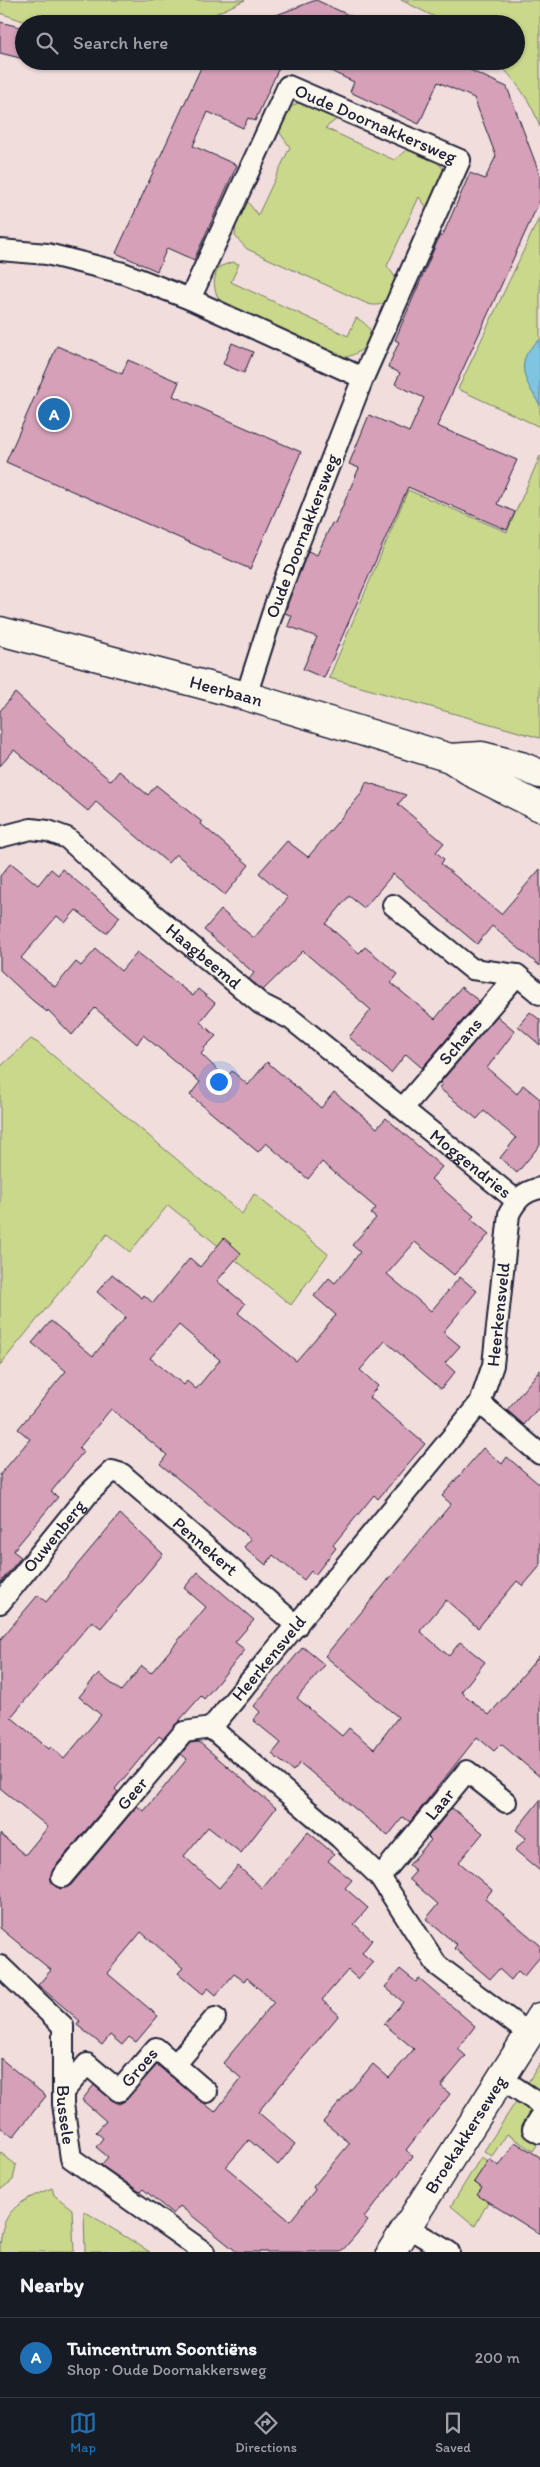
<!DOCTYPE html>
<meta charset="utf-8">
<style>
:root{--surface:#171b24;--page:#242831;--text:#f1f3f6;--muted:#9ea1a6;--line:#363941;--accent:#1f6fb2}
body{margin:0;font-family:Itim,sans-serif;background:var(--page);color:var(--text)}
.you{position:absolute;left:218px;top:1081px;width:18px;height:18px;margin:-12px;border:4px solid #fff;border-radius:50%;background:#1a73e8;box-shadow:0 0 0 8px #1a73e833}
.badge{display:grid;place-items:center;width:32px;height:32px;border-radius:50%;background:var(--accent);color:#fff;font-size:16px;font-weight:700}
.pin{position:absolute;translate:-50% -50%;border:2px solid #fff;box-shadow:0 1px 5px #0006}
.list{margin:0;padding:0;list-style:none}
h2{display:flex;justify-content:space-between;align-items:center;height:65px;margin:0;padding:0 20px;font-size:21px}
h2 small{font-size:16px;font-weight:400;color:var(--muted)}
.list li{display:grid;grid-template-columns:32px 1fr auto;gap:15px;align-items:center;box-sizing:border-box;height:80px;padding:0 20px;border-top:1px solid var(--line)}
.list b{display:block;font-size:19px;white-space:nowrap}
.list p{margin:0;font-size:16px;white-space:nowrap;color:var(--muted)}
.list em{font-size:16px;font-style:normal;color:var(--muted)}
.icon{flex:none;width:28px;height:28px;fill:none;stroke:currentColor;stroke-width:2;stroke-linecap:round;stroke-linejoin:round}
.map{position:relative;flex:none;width:540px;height:2252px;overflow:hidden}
.search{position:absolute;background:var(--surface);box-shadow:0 1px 4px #0004;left:15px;right:15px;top:15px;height:55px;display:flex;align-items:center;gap:12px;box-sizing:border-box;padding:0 18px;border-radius:28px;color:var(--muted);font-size:19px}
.sheet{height:145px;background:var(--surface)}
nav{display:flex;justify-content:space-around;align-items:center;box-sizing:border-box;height:70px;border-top:1px solid var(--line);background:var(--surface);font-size:14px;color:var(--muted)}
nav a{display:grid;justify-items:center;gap:2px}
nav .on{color:var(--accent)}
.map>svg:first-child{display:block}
</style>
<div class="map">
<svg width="540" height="2252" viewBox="0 0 540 2252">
<rect width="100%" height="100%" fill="#f0dddc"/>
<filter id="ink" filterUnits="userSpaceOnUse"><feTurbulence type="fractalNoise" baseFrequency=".02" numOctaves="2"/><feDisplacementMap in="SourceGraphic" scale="10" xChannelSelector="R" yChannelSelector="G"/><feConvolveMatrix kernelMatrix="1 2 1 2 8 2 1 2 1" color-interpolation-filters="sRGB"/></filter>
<g filter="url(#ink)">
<g fill="#cad88c" stroke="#767d64">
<polygon points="0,0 245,0 206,18 202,24 32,24 0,13"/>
<path d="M401 0H540V127C531 100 516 82 497 61H516V24H449Z"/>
<path d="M302 102 341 116 325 128 394 160 410 147C424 154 439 158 445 173L431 213 419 197 387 266 399 282C391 296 386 309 368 304L247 249 235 236 236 222 246 200 258 215 290 147 278 130C284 117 287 105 302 102Z"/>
<polygon points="540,216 540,427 458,389"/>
<path d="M232 262 239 264 231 282 348 336 356 318C385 332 366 353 343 358L223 306C214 293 211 281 219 267Z"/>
<polygon points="540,456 540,738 329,678 408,490 507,532"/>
<polygon points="31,1039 38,1043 242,1214 254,1194 328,1254 291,1305 168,1205 130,1252 107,1234 0,1365 0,1067"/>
<polygon points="540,2063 540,2097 525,2087"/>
<polygon points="517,2100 537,2106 522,2130 539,2142 533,2151 507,2134 492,2156 484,2151"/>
<polygon points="0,2152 16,2165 13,2180 0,2190"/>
<polygon points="481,2157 488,2161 474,2182 482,2188 488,2202 475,2226 451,2206"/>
<path d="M52 2188 54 2195 72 2209 74 2252H0C0 2211 17 2202 52 2188Z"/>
<polygon points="84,2211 150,2252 85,2252"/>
</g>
<path fill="#7fc4e0" stroke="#5a839e" d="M540 340V405C525 382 512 359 540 340Z"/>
<g fill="#d5a0b8" stroke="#22223b" fill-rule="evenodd">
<polygon points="316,0 368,24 258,24 258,22"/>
<polygon points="0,22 24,28 24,59 0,53"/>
<polygon points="204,61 282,61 255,121 248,118 243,128 208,112 193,146 237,165 194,260 167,248 157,271 116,253"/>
<polygon points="309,61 450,61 507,87 540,175 540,200 437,426 517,460 497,504 515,512 507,530 408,487 324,678 303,669 317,637 288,626 292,616 285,613 288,603 308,551 317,555 332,523 335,524 359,468 349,464 369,415 409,432 424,398 395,384 400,373 388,367 399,342 395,340 440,235 442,237 470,173 485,179 496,156 474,98 438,82 419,124 350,92 354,82"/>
<polygon points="232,343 253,352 244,373 223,364"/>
<polygon points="57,346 122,374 128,360 179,382 173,396 301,452 250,569 6,462"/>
<polygon points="15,693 65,739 64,741 111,781 119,771 148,795 156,785 202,822 201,824 249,865 225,895 176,854 168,863 96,802 88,811 14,750 0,766 0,711"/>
<polygon points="366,782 406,795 398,804 444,843 436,852 444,859 441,864 501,914 540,869 540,966 492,926 477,944 393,874 364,908 349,896 326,924 359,953 365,947 398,974 391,983 435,1019 461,987 479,1001 422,1068 406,1054 391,1073 349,1037 371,1010 303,951 263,990 249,979 254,973 204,930 221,910 254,938 288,898 259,873 287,841 308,857 362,793"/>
<path d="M11 863 38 885 51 869 58 875 62 869 120 917 106 933 76 910 65 923 57 916 21 958 55 987 76 962 81 966 96 949 121 971 137 952 193 996 198 989 215 1003 200 1022 216 1036 204 1048 205 1049 201 1054 226 1078 232 1071 248 1085 267 1062 321 1108 334 1092 377 1128 386 1118 442 1167 431 1179 474 1216 471 1219 489 1234 454 1275 415 1242 387 1274 431 1311 460 1277 477 1291 443 1332 460 1346 445 1363 455 1372 441 1389 385 1341 360 1370 378 1386 369 1397 425 1444 378 1499 374 1495 333 1545 336 1548 315 1575 311 1571 304 1580 273 1555 266 1565 244 1547 251 1539 160 1464 167 1455 111 1409 79 1448 83 1452 51 1492 58 1497 13 1551 21 1557 0 1583V1475L30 1439 18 1429 66 1371 32 1343 51 1321 93 1356 126 1317 97 1292 112 1274 142 1298 144 1295 153 1303 190 1258 200 1267 224 1238 241 1253 217 1281 245 1304 238 1313 296 1361 336 1315 314 1296 329 1278 335 1283 349 1267 360 1252 352 1245 376 1218 371 1214 376 1208 322 1162 308 1179 266 1143 258 1152 190 1095 200 1082 143 1035 137 1044 95 1008 72 1035 48 1010 47 1012 32 1000 0 970V876ZM179 1325 220 1360 196 1389 187 1381 184 1385 150 1358Z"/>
<polygon points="530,1012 540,1020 540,1045 518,1026"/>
<polygon points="497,1016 515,1031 487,1068 517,1094 523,1085 540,1099 540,1145 517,1173 500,1158 516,1138 484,1111 477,1119 439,1088 442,1084 440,1083"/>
<polygon points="540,1370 540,1406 524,1425 507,1410"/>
<polygon points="483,1448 502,1464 507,1457 540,1485 540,1566 523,1586 517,1581 478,1628 446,1600 420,1631 449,1656 460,1642 485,1662 461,1692 489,1715 540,1655 540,1777 501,1744 494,1751 477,1737 410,1822 403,1817 388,1836 300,1763 293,1771 272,1754 281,1743 253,1720 260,1712 254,1706 303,1647 325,1665 297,1698 342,1736 349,1728 374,1749 398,1717 325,1656 451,1504 442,1496"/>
<polygon points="120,1514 163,1554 101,1628 92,1621 11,1717 49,1749 51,1747 64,1759 101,1715 79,1697 92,1681 99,1674 121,1691 142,1666 151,1673 206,1607 184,1588 198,1572 254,1620 235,1642 245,1650 204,1699 201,1696 163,1739 159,1736 115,1789 118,1792 53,1869 51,1881 60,1889 71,1885 137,1806 144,1811 157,1796 187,1759 181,1754 190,1743 199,1742 276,1808 241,1853 208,1827 184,1856 219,1888 238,1866 262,1888 308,1832 334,1854 328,1861 352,1880 345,1888 368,1908 354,1924 372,1940 362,1953 373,1962 358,1979 348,1970 322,2000 339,2015 258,2112 295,2144 278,2165 249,2140 226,2167 290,2221 315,2190 313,2187 350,2143 323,2122 373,2064 389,2078 414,2049 384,2024 403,2002 385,1987 400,1969 416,1982 419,1978 475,2026 458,2049 466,2056 441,2086 450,2094 406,2150 413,2156 364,2218 368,2221 341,2252 237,2252 180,2206 173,2214 143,2189 140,2192 101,2165 108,2157 96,2147 103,2138 96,2132 106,2121 82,2100 94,2085 112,2100 119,2104 123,2102 157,2065 215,2112 241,2078 223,2063 274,2002 247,1978 244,1981 234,1974 216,1995 208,1988 203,1994 178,1973 183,1968 141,1932 107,1973 158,2016 136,2042 129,2037 122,2045 110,2035 102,2045 77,2025 80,2021 38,1985 51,1970 0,1928 0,1834 25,1855 48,1827 0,1788 0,1640 38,1595 46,1602"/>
<polygon points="540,1800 540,1871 515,1850 526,1838 516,1830"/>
<polygon points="452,1808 483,1833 459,1862 492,1890 485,1899 540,1945 540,1957 524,1976 518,1971 511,1980 499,1969 490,1979 454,1948 457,1945 426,1919 438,1904 409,1879 416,1871 409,1865 431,1840 428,1837"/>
<polygon points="0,2058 46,2096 13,2137 0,2127"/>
<polygon points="515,2142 540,2157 540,2234 477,2195 482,2188 474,2182 489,2159 499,2166"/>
</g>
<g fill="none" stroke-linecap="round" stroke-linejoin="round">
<g stroke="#22223b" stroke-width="24">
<g id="street">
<polyline points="0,250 47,254 123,273 190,299 363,378 277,599 246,696"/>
<path id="s1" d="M190 299 288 86 460 160 363 378"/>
<path id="s2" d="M0 837 31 829 48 831 67 838 123 889 261 1004 291 1019 517 1201"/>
<polyline points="393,905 472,969 517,975 540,994"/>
<path id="s3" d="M403 1108 517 975"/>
<polyline points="480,1403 540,1454"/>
<path id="s4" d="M0 1603 89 1493 112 1471 122 1474 297 1626"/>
<path id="s5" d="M62 1877 184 1732 211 1728"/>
<path id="s6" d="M380 1877 467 1771 506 1802"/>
<path id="s7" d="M0 1966 63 2026V2104L71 2158 204 2252"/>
<path id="s8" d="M529 2034 437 1965 380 1877 340 1838 211 1728 480 1403 493 1365 509 1214C517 1199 523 1192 540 1188"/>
<polyline points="175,2065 215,2018"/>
<polyline points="501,2078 540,2104"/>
<path id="s9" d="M63 2092 87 2064 119 2091 156 2048 207 2092"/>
<polyline points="540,2118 533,2129 540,2133"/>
<polyline points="407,2227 449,2252"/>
</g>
</g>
<g stroke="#22223b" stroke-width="31">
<g id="secondary">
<path id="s10" d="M0 631 246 696 450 758 476 775 540 807"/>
<polyline points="450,758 482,756 521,766 540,774"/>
<path id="s11" d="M391 2252 540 2017"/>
</g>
</g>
<use href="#street" stroke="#fbf7ec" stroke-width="20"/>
<use href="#secondary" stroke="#fbf7ec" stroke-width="28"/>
</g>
</g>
<g text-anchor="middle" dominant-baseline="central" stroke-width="4" stroke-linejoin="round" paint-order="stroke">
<g font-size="18" fill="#22223b" stroke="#fbf7ec">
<text stroke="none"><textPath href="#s1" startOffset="330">Oude Doornakkersweg</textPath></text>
<text transform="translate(302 536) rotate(-69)">Oude Doornakkersweg</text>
<text stroke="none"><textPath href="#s10" startOffset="234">Heerbaan</textPath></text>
<text stroke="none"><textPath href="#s2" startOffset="250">Haagbeemd</textPath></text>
<text stroke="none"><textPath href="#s3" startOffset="88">Schans</textPath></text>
<text stroke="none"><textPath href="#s2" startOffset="589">Moggendries</textPath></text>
<text stroke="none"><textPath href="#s8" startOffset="958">Heerkensveld</textPath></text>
<text stroke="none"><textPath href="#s4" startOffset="86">Ouwenberg</textPath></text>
<text stroke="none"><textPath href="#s4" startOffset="294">Pennekert</textPath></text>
<text stroke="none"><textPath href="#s8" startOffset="536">Heerkensveld</textPath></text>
<text stroke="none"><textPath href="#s5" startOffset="109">Geer</textPath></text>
<text stroke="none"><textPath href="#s6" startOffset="94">Laar</textPath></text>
<text stroke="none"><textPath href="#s9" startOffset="110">Groes</textPath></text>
<text stroke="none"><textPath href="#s7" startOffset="176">Bussele</textPath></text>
<text stroke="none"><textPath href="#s11" startOffset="139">Broekakkerseweg</textPath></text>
</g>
</g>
</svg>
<div class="you"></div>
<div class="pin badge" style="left:54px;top:414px">A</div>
<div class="search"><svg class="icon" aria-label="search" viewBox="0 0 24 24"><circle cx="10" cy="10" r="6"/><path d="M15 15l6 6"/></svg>Search here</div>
</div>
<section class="sheet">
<h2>Nearby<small></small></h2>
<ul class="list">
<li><span class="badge">A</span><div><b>Tuincentrum Soontiëns</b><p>Shop · Oude Doornakkersweg</p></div><em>200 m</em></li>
</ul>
</section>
<nav>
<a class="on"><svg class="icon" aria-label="map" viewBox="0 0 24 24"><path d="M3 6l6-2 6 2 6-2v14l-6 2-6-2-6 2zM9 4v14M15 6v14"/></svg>Map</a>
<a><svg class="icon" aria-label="directions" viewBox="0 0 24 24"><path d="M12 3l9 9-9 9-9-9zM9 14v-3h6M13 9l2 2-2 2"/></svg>Directions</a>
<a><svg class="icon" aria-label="saved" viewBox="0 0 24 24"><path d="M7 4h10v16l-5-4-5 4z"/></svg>Saved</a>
</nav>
